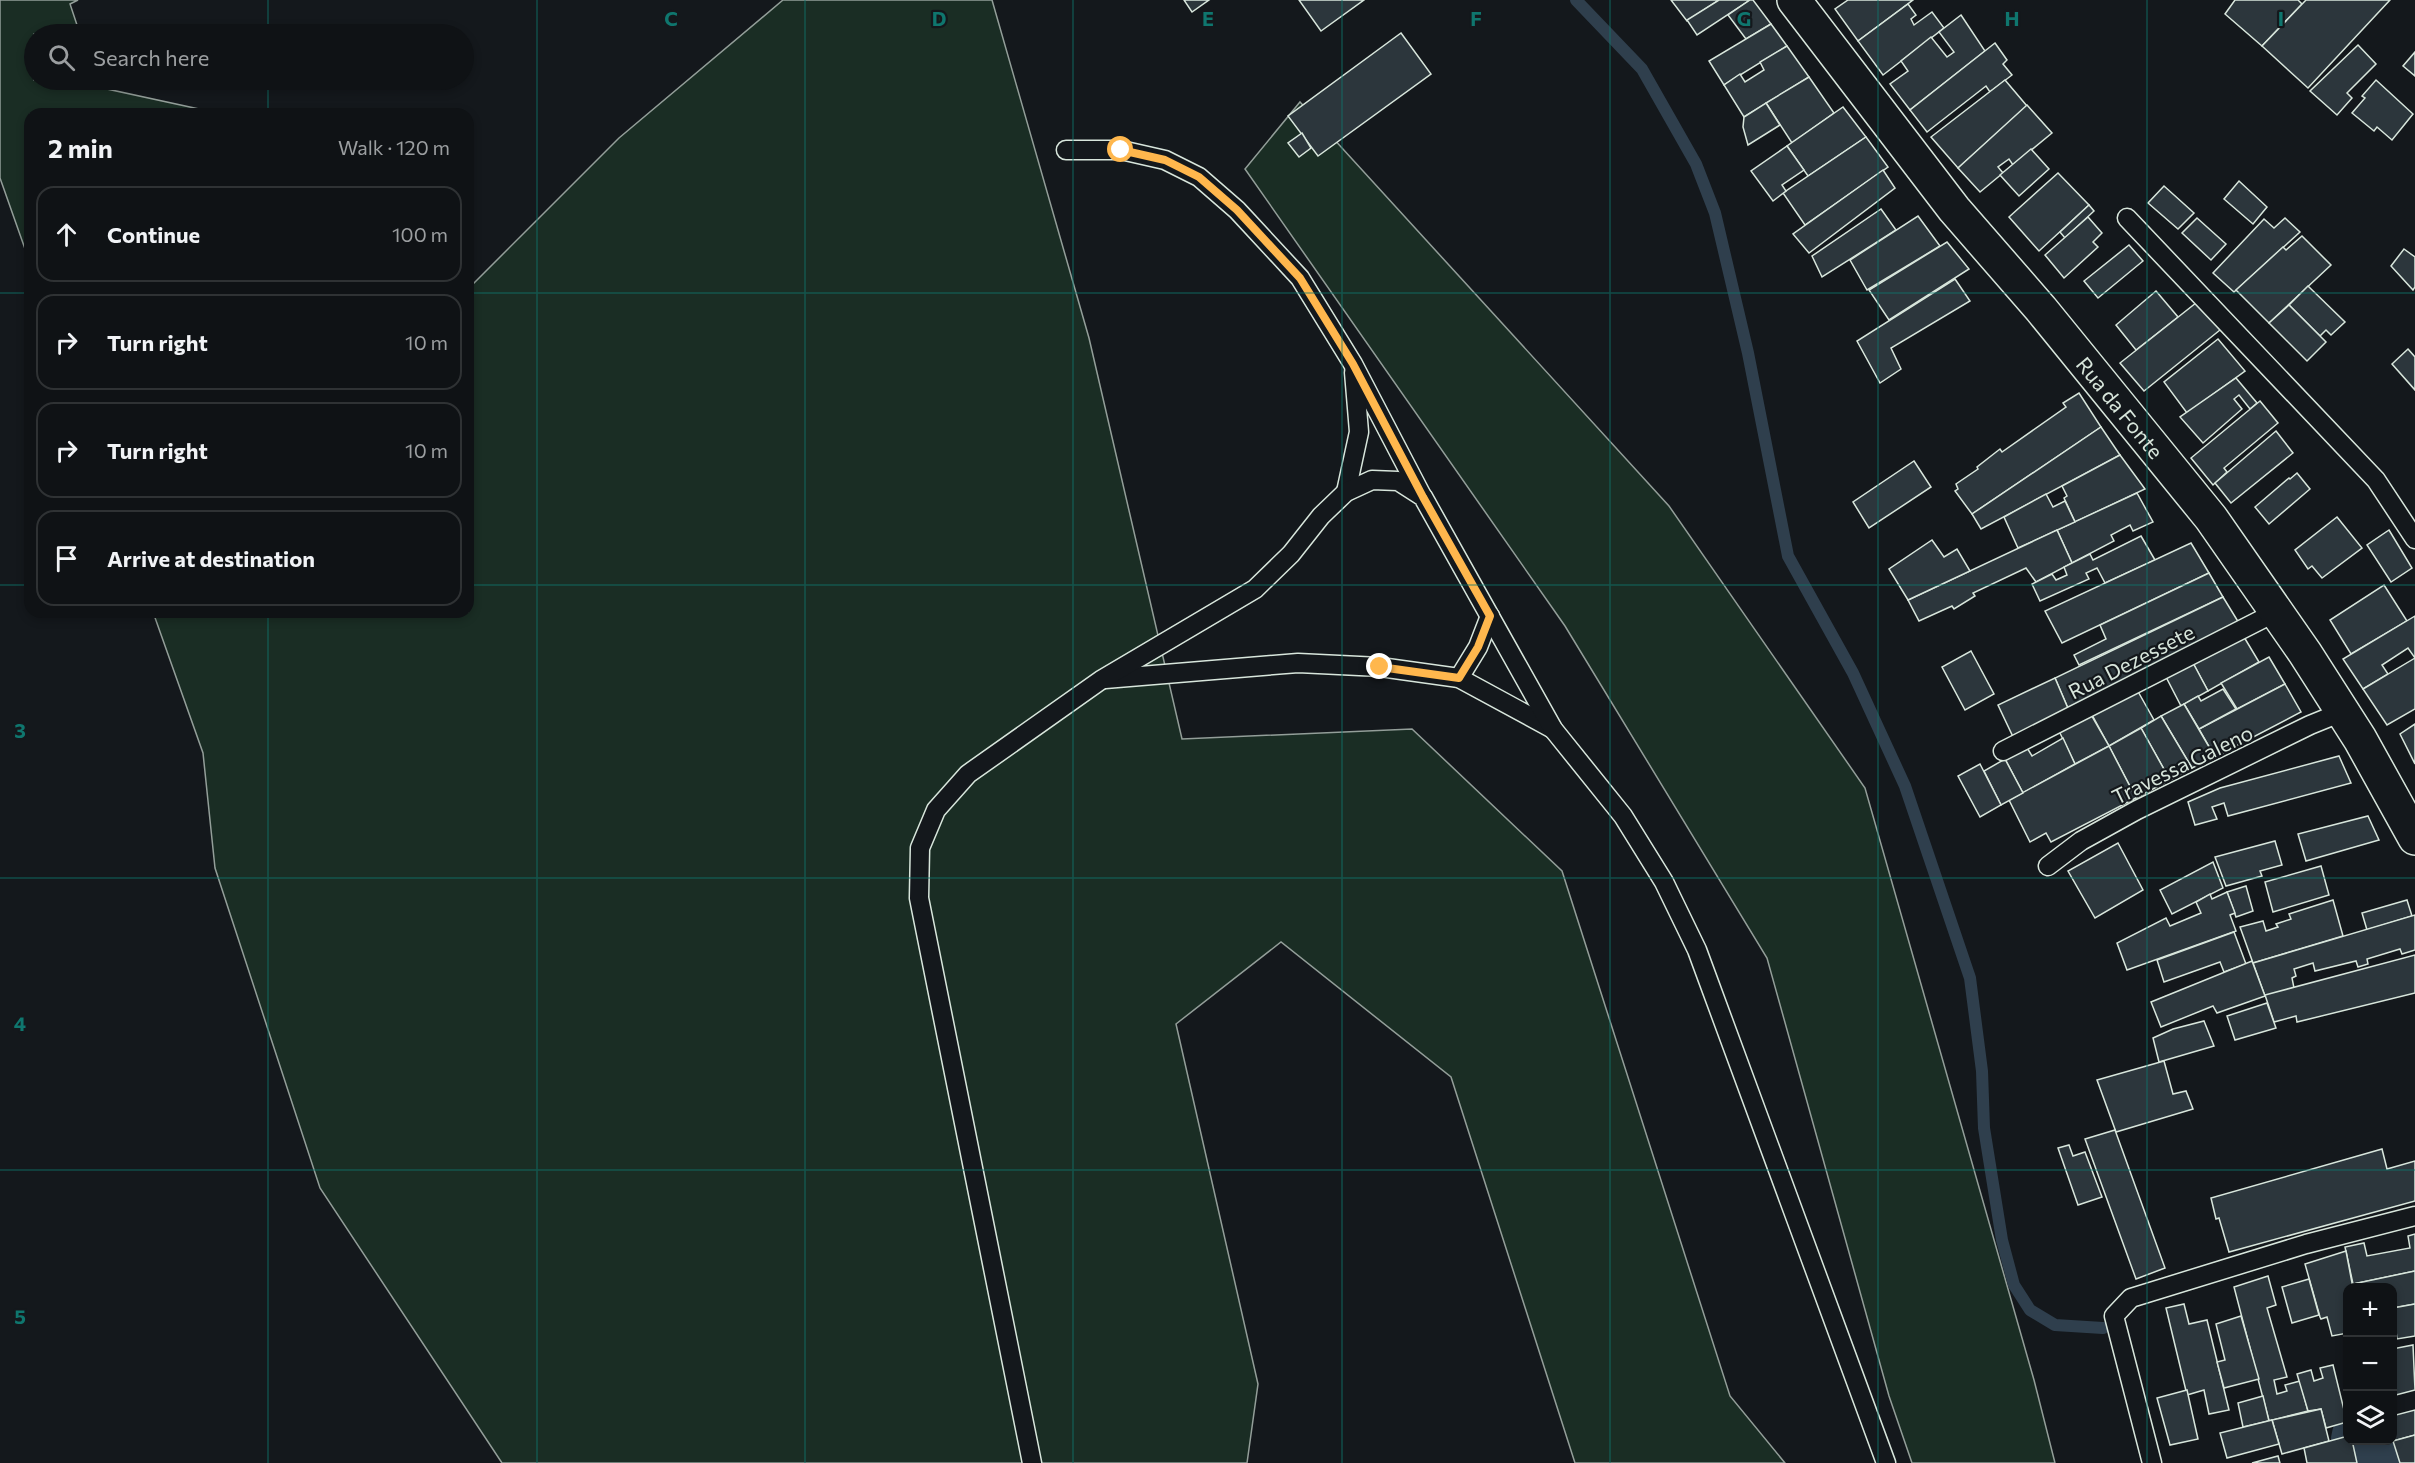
<!DOCTYPE html>
<meta charset="utf-8">
<style>
:root{--surface:#0f1215;--page:#1d2022;--text:#f1f3f6;--muted:#9b9ea0;--line:#2f3234}
body{margin:0;font-family:Commissioner,sans-serif;background:var(--page);color:var(--text)}
.controls{position:absolute;right:18px;bottom:18px;display:grid;overflow:hidden;border-radius:12px;box-shadow:0 3px 9px #0003}
.controls button{width:54px;height:54px;display:grid;place-items:center;padding:0;border:0;border-bottom:2px solid var(--line);background:var(--surface);color:var(--text);font:30px sans-serif}
.stop{position:absolute;width:18px;height:18px;margin:-14px;border:4px solid #ffb74d;border-radius:50%;background:#fff}
.stop.end{background:#ffb74d;border-color:#fff;box-shadow:0 2px 6px #0008}
.list{margin:0;padding:0;list-style:none}
h2{display:flex;justify-content:space-between;align-items:center;height:78px;margin:0;padding:0 24px;font-size:26px}
h2 small{font-size:20px;font-weight:400;color:var(--muted)}
.list li{display:grid;grid-template-columns:39px 1fr auto;gap:18px;align-items:center;box-sizing:border-box;height:96px;margin:0 12px 12px;padding:0 12px;border:2px solid var(--line);border-radius:18px}
.list b{display:block;font-size:22px;white-space:nowrap}
.list em{font-size:20px;font-style:normal;color:var(--muted)}
.icon{flex:none;width:33px;height:33px;fill:none;stroke:currentColor;stroke-width:2;stroke-linecap:round;stroke-linejoin:round}
.map{position:relative;flex:none;width:2415px;height:1463px;overflow:hidden}
.search{position:absolute;background:var(--surface);box-shadow:0 3px 9px #0003;left:24px;top:24px;width:450px;height:66px;display:flex;align-items:center;gap:15px;box-sizing:border-box;padding:0 21px;border-radius:33px;color:var(--muted);font-size:22px}
.panel{position:absolute;background:var(--surface);box-shadow:0 3px 9px #0003;left:24px;top:108px;width:450px;height:510px;border-radius:18px}
.map>svg:first-child{display:block}
</style>
<div class="map">
<svg width="2415" height="1463" viewBox="0 0 2415 1463">
<rect width="100%" height="100%" fill="#14181c"/>
<g fill="#1a2d24" stroke="#939e99" stroke-width="1.5">
<polygon points="0,0 78,0 70,4 80,34 34,34 34,80 96,80 98,87 222,114 30,114 30,263 0,178"/>
<polygon points="783,0 992,0 1089,338 1182,739 1412,729 1562,871 1730,1396 1785,1463 1575,1463 1451,1077 1281,942 1176,1024 1258,1384 1247,1463 502,1463 320,1188 215,868 203,753 153,612 468,612 468,289 619,138"/>
<polygon points="1300,102 1669,506 1865,788 2034,1380 2055,1463 1912,1463 1889,1396 1767,958 1565,626 1245,169"/>
</g>
<g fill="none" stroke-linecap="round" stroke-linejoin="round">
<polyline stroke="#2f3f4d" stroke-width="12" points="1576,0 1642,69 1696,164 1715,213 1748,353 1788,556 1853,673 1905,786 1970,978 1982,1071 1984,1128 2002,1240 2014,1285 2030,1310 2055,1325 2103,1328"/>
<polyline stroke="#2f3f4d" stroke-width="74" points="2368,1440 2375,1463"/>
</g>
<g fill="#2c363c" stroke="#d8e6dc" stroke-width="1.5">
<polygon points="1184,0 1209,0 1192,12"/>
<polygon points="1299,0 1364,0 1321,31"/>
<polygon points="1671,0 1719,0 1687,21"/>
<polygon points="1719,0 1750,0 1697,35 1687,20"/>
<polygon points="1750,0 1753,0 1771,24 1746,39 1728,15"/>
<polygon points="1848,0 1913,0 1858,41 1835,9"/>
<polygon points="2235,0 2298,0 2302,4 2262,46 2225,14"/>
<polygon points="2306,0 2390,0 2308,88 2262,46"/>
<polygon points="1908,4 1916,15 1911,19 1914,25 1932,12 1944,28 1883,75 1858,41"/>
<polygon points="1961,15 1985,51 1910,110 1890,84 1908,71 1901,61 1931,37 1947,57 1954,52 1939,32"/>
<polygon points="1771,24 1787,46 1724,85 1709,61"/>
<polygon points="1401,33 1431,74 1318,156 1288,116"/>
<polygon points="1995,43 2007,60 2003,64 2012,75 1990,92 1986,86 1927,132 1910,110"/>
<polygon points="2358,45 2376,64 2347,93 2352,98 2337,115 2310,91"/>
<polygon points="1787,46 1809,77 1744,117 1724,85 1740,74 1745,82 1764,70 1760,62"/>
<polygon points="2415,52 2415,76 2403,66"/>
<polygon points="1809,77 1834,113 1792,143 1766,103"/>
<polygon points="2005,80 2027,106 1958,168 1931,137"/>
<polygon points="2376,80 2413,114 2392,140 2377,127 2374,131 2352,113 2365,98 2362,96"/>
<polygon points="1766,103 1780,125 1748,145 1743,127 1744,117"/>
<polygon points="2027,105 2052,133 2013,165 2009,159 1998,167 2003,173 1980,192 1958,168"/>
<polygon points="1843,107 1866,137 1808,176 1787,146"/>
<polygon points="1302,133 1311,148 1299,157 1288,143"/>
<polygon points="1866,137 1888,167 1805,225 1783,193"/>
<polygon points="1787,146 1804,170 1782,185 1786,191 1773,201 1751,171"/>
<polygon points="2031,149 2049,169 2019,196 2000,175"/>
<polygon points="1883,170 1895,188 1809,253 1793,234"/>
<polygon points="2058,173 2089,205 2039,251 2009,217"/>
<polygon points="2239,181 2267,207 2253,224 2224,199"/>
<polygon points="2164,186 2194,213 2178,229 2148,203"/>
<polygon points="2089,205 2094,211 2065,238 2060,232"/>
<polygon points="1881,209 1896,230 1822,277 1812,256"/>
<polygon points="1918,216 1940,246 1867,290 1850,260"/>
<polygon points="2088,217 2102,233 2093,242 2098,247 2064,278 2045,255"/>
<polygon points="2197,218 2226,244 2211,260 2182,233"/>
<polygon points="2285,218 2300,232 2234,292 2213,273 2264,219 2274,228"/>
<polygon points="2302,236 2331,265 2269,323 2236,290 2283,247 2286,250"/>
<polygon points="1947,242 1969,269 1889,320 1869,290"/>
<polygon points="2129,245 2143,261 2098,298 2084,281"/>
<polygon points="2404,249 2415,257 2415,287 2413,290 2391,266"/>
<polygon points="1955,279 1970,301 1891,348 1901,369 1880,383 1857,341"/>
<polygon points="2308,286 2345,322 2331,335 2326,330 2320,336 2289,305"/>
<polygon points="2156,291 2178,317 2136,350 2116,325"/>
<polygon points="2201,299 2225,326 2144,391 2120,363"/>
<polygon points="2289,305 2326,342 2307,361 2269,323"/>
<polygon points="2218,339 2245,371 2187,413 2164,382"/>
<polygon points="2408,349 2415,357 2415,390 2392,364"/>
<polygon points="2236,378 2257,403 2250,409 2239,395 2234,399 2242,409 2203,443 2180,417"/>
<polygon points="2079,393 2101,427 1972,514 1955,491 1958,489 1956,484 1978,469 1977,467 2000,449 2002,452 2066,407 2063,403"/>
<polygon points="2260,401 2278,423 2224,468 2227,472 2213,485 2191,458"/>
<polygon points="2101,427 2120,455 1981,529 1972,514"/>
<polygon points="2276,431 2293,453 2231,503 2215,483"/>
<polygon points="2120,455 2145,489 2075,522 2064,498 2067,496 2062,486"/>
<polygon points="1914,461 1931,487 1869,528 1853,502"/>
<polygon points="2297,473 2310,489 2269,524 2255,507 2289,478 2290,479"/>
<polygon points="2137,493 2153,522 2133,531 2130,525 2111,535 2114,541 2072,563 2057,530"/>
<polygon points="2046,494 2053,507 2065,501 2075,522 2018,548 2004,517"/>
<polygon points="2337,517 2362,548 2322,578 2312,566 2308,569 2295,550"/>
<polygon points="2057,530 2072,563 2036,582 2026,568 1973,593 1975,596 1954,609 1952,606 1919,621 1908,600"/>
<polygon points="2389,530 2412,568 2391,582 2367,545"/>
<polygon points="2141,536 2155,560 2105,583 2097,568 2086,573 2089,579 2040,601 2032,584 2052,574 2056,580 2067,575 2064,567 2090,554 2093,560"/>
<polygon points="1932,540 1944,557 1957,549 1970,571 1908,600 1889,569"/>
<polygon points="2191,543 2209,573 2062,643 2045,611"/>
<polygon points="2209,573 2223,597 2079,665 2074,655 2106,639 2100,625"/>
<polygon points="2384,585 2407,621 2351,654 2330,620"/>
<polygon points="2223,597 2242,628 2070,713 2055,678"/>
<polygon points="2415,616 2415,658 2408,648 2382,665 2388,674 2363,689 2343,659"/>
<polygon points="2244,637 2259,662 2208,691 2193,663"/>
<polygon points="1971,651 1994,694 1965,710 1942,667"/>
<polygon points="2269,657 2285,684 2237,709 2221,683"/>
<polygon points="2415,658 2415,709 2387,725 2363,689"/>
<polygon points="2192,661 2208,691 2181,706 2165,675"/>
<polygon points="2055,678 2070,713 2015,741 1998,705"/>
<polygon points="2285,684 2301,712 2215,757 2199,729"/>
<polygon points="2136,688 2154,720 2109,746 2091,713"/>
<polygon points="2223,689 2236,709 2199,729 2184,704 2198,696 2201,701"/>
<polygon points="2184,704 2215,757 2192,768 2161,716"/>
<polygon points="2090,713 2109,746 2075,764 2057,727"/>
<polygon points="2161,716 2192,768 2170,780 2141,728"/>
<polygon points="2415,724 2415,764 2400,734"/>
<polygon points="2141,728 2170,780 2136,798 2109,746"/>
<polygon points="2063,738 2075,764 2023,793 2005,759 2026,746 2032,756"/>
<polygon points="2109,746 2136,798 2051,842 2046,833 2030,842 2009,800"/>
<polygon points="2339,756 2351,783 2228,816 2224,803 2212,807 2217,819 2195,825 2188,802 2220,788"/>
<polygon points="2005,759 2023,793 2001,805 1984,771"/>
<polygon points="1980,764 2001,805 1980,817 1958,776"/>
<polygon points="2368,816 2379,840 2306,861 2298,834"/>
<polygon points="2275,841 2282,865 2260,871 2262,876 2226,886 2215,857"/>
<polygon points="2118,843 2143,890 2095,918 2068,871"/>
<polygon points="2213,862 2223,888 2172,914 2160,890"/>
<polygon points="2321,866 2329,895 2273,912 2265,882"/>
<polygon points="2246,886 2253,911 2236,917 2227,892"/>
<polygon points="2227,892 2235,913 2230,915 2236,931 2127,970 2117,943 2166,918 2170,926 2201,913 2196,902 2210,894 2212,899"/>
<polygon points="2333,900 2343,936 2253,963 2240,927 2263,921 2266,931 2278,927 2276,924 2291,919 2289,914"/>
<polygon points="2407,900 2412,916 2367,930 2362,913"/>
<polygon points="2415,915 2415,950 2402,954 2400,949 2367,959 2368,964 2358,967 2356,961 2315,971 2313,963 2294,969 2296,976 2292,978 2294,988 2265,996 2253,963"/>
<polygon points="2234,932 2246,964 2224,972 2220,962 2164,982 2157,960"/>
<polygon points="2415,955 2415,993 2297,1022 2296,1016 2274,1022 2265,995"/>
<polygon points="2252,961 2265,996 2217,1013 2213,1006 2161,1027 2151,1002"/>
<polygon points="2267,1003 2276,1028 2235,1040 2227,1016"/>
<polygon points="2204,1021 2214,1046 2159,1062 2153,1038 2173,1029"/>
<polygon points="2164,1061 2173,1094 2186,1091 2193,1109 2116,1132 2097,1080"/>
<polygon points="2115,1130 2165,1268 2136,1279 2085,1139"/>
<polygon points="2069,1145 2073,1156 2085,1152 2102,1197 2078,1205 2058,1148"/>
<polygon points="2382,1149 2387,1169 2415,1161 2415,1201 2229,1252 2219,1218 2216,1219 2211,1198"/>
<polygon points="2415,1234 2415,1271 2353,1284 2345,1247 2364,1243 2367,1256 2410,1248 2408,1236"/>
<polygon points="2346,1251 2353,1288 2348,1288 2348,1333 2332,1336 2327,1317 2321,1319 2320,1317 2305,1264"/>
<polygon points="2415,1271 2415,1304 2392,1308 2392,1288 2353,1288 2353,1284"/>
<polygon points="2268,1276 2276,1305 2267,1308 2287,1377 2274,1380 2277,1394 2287,1391 2285,1385 2300,1381 2308,1411 2269,1421 2234,1287"/>
<polygon points="2309,1279 2319,1315 2292,1323 2282,1287"/>
<polygon points="2184,1304 2189,1324 2207,1320 2229,1410 2209,1414 2204,1390 2187,1395 2166,1308"/>
<polygon points="2415,1304 2415,1336 2397,1339 2393,1308"/>
<polygon points="2241,1316 2259,1379 2224,1388 2217,1362 2225,1360 2216,1324"/>
<polygon points="2413,1345 2415,1390 2392,1396 2392,1349"/>
<polygon points="2333,1365 2347,1422 2326,1428 2321,1409 2308,1411 2297,1374 2311,1370 2314,1381 2323,1378 2320,1368"/>
<polygon points="2187,1390 2198,1439 2170,1445 2157,1398"/>
<polygon points="2263,1396 2269,1421 2243,1427 2238,1403"/>
<polygon points="2321,1409 2329,1441 2282,1454 2272,1420"/>
<polygon points="2415,1410 2415,1435 2393,1441 2392,1416"/>
<polygon points="2272,1420 2279,1444 2227,1458 2220,1433"/>
<polygon points="2415,1435 2415,1463 2400,1463 2393,1441"/>
<polygon points="2348,1436 2348,1440 2352,1440 2357,1463 2307,1463 2304,1448"/>
<polygon points="2278,1456 2280,1463 2252,1463"/>
</g>
<g fill="none" stroke-linecap="round" stroke-linejoin="round">
<g stroke="#d8e6dc" stroke-width="21">
<g id="service">
<polyline points="1066,150 1121,150 1165,160 1199,177 1237,210 1300,278 1353,364 1422,496"/>
<polyline points="2127,218 2376,480 2415,539"/>
<polyline points="1346,492 1359,432 1354,372"/>
<polyline points="1459,678 1478,647 1490,616"/>
<polyline points="1105,679 1298,663 1380,667 1459,678 1553,729"/>
<polyline points="2003,751 2278,611"/>
<polyline points="2048,866 2081,841 2137,810 2310,725 2342,712"/>
<polyline points="1032,1463 919,898 920,848 936,810 968,774 1101,680 1255,589 1291,554 1321,516 1346,492 1372,480 1398,481 1423,497 1553,729 1623,816 1664,882 1697,950 1886,1463"/>
<polyline points="2152,1463 2114,1316 2131,1298 2306,1244 2415,1216"/>
</g>
</g>
<g stroke="#d8e6dc" stroke-width="36">
<g id="minor">
<path id="s1" d="M1794 0 1954 209 2041 309 2211 518 2305 653 2360 739 2415 838"/>
</g>
</g>
<use href="#service" stroke="#14181c" stroke-width="18"/>
<use href="#minor" stroke="#14181c" stroke-width="33"/>
</g>
<g fill="none" stroke-linecap="round" stroke-linejoin="round">
<polyline stroke="#ffb74d" stroke-width="8" points="1121,150 1165,160 1199,177 1237,210 1300,278 1353,364 1423,497 1490,616 1478,647 1459,678 1380,667"/>
</g>
<path fill="none" stroke="#0f766e" stroke-width="1.5" stroke-opacity="0.55" d="M268 0V34M537 0V1463M805 0V1463M1073 0V1463M1342 0V1463M1610 0V1463M1878 0V1463M2147 0V1463M268 80V114M0 293H30M468 293H2415M0 585H30M468 585H2415M268 612V1463M0 878H2415M0 1170H2415"/>
<g text-anchor="middle" dominant-baseline="central" stroke-width="4.5" stroke-linejoin="round" paint-order="stroke">
<g font-size="21" fill="#d8e6dc" stroke="#14181c">
<text stroke="none"><textPath href="#s1" startOffset="522">Rua da Fonte</textPath></text>
<text transform="translate(2131 661) rotate(-27)">Rua Dezessete</text>
<text transform="translate(2182 764) rotate(-26)">Travessa Galeno</text>
</g>
</g>
<g font-size="20" text-anchor="middle" font-weight="bold" fill="#0f766e" stroke="#14181c" stroke-width="4.5" stroke-linejoin="round" paint-order="stroke">
<text x="671" y="26">C</text>
<text x="939" y="26">D</text>
<text x="1208" y="26">E</text>
<text x="1476" y="26">F</text>
<text x="1744" y="26">G</text>
<text x="2012" y="26">H</text>
<text x="2281" y="26">I</text>
<text x="20" y="738">3</text>
<text x="20" y="1031">4</text>
<text x="20" y="1324">5</text>
</g>
</svg>
<div class="controls">
<button>+</button>
<button>−</button>
<button><svg class="icon" aria-label="layers" viewBox="0 0 24 24"><path d="M12 4l9 5-9 5-9-5zM3 14l9 5 9-5"/></svg></button>
</div>
<div class="stop" style="left:1121px;top:150px"></div>
<div class="stop end" style="left:1380px;top:667px"></div>
<div class="search"><svg class="icon" aria-label="search" viewBox="0 0 24 24"><circle cx="10" cy="10" r="6"/><path d="M15 15l6 6"/></svg>Search here</div>
<section class="panel">
<h2>2 min<small>Walk · 120 m</small></h2>
<ul class="list">
<li><svg class="icon" aria-label="ahead" viewBox="0 0 24 24"><path d="M12 20V5M6 11l6-6 6 6"/></svg><div><b>Continue</b></div><em>100 m</em></li>
<li><svg class="icon" aria-label="right" viewBox="0 0 24 24"><path d="M7 20v-9h11M14 6l5 5-5 5"/></svg><div><b>Turn right</b></div><em>10 m</em></li>
<li><svg class="icon" aria-label="right" viewBox="0 0 24 24"><path d="M7 20v-9h11M14 6l5 5-5 5"/></svg><div><b>Turn right</b></div><em>10 m</em></li>
<li><svg class="icon" aria-label="arrive" viewBox="0 0 24 24"><path d="M6 21V4h12l-3 4 3 4H6"/></svg><div><b>Arrive at destination</b></div></li>
</ul>
</section>
</div>
